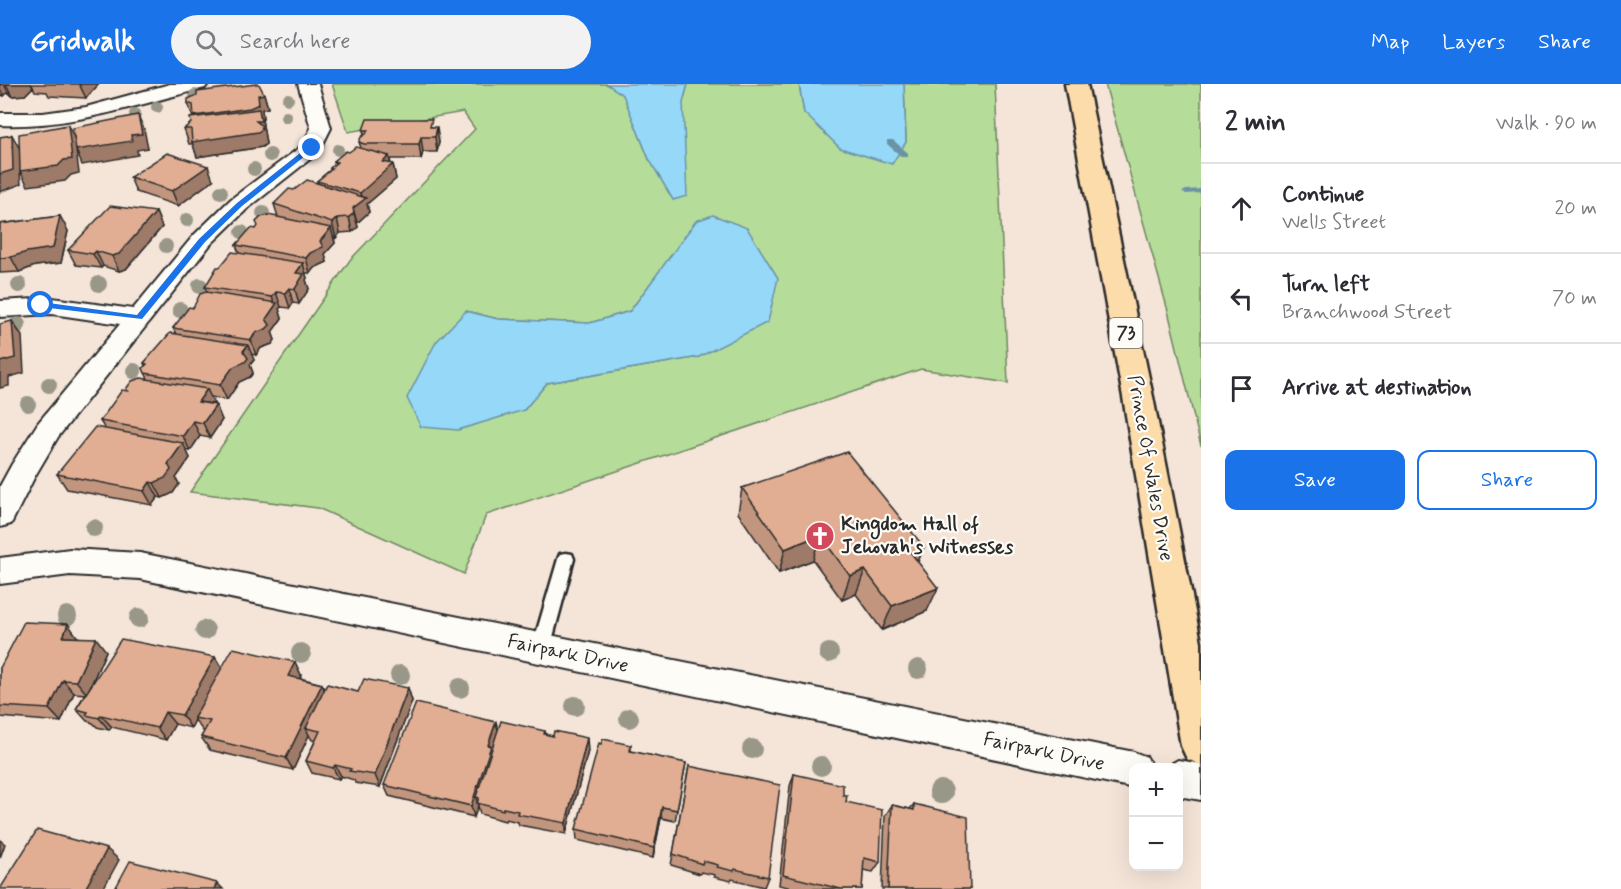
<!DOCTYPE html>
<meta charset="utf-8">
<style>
:root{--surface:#fff;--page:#f2f2f3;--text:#2b2b33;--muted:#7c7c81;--line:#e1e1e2;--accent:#1a73e8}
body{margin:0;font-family:Mynerve,sans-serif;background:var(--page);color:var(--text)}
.controls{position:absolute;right:18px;bottom:18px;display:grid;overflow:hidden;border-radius:12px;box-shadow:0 6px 24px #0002}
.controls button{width:54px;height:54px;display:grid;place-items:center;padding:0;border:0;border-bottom:2px solid var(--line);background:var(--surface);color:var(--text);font:30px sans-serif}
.stop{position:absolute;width:18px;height:18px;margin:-14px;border:4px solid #1a73e8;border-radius:50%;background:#fff}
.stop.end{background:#1a73e8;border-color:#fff;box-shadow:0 2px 6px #0008}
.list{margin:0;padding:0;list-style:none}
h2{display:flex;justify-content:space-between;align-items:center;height:78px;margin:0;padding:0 24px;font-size:26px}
h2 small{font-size:20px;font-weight:400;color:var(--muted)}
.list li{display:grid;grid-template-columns:39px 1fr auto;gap:18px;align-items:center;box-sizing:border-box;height:90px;padding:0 24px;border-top:2px solid var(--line)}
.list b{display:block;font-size:22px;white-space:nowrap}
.list p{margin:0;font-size:20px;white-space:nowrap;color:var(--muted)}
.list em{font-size:20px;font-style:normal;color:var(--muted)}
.actions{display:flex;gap:12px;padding:18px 24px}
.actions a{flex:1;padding:14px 0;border:2px solid var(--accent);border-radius:12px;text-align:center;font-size:21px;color:var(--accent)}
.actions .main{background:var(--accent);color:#fff}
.icon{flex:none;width:33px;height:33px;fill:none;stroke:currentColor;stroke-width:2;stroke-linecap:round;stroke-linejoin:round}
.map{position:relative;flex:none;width:1201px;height:805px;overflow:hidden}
header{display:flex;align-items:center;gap:36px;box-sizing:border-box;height:84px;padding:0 30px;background:var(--accent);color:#fff}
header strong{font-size:28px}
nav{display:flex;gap:33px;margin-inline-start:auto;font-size:21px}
.search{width:420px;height:54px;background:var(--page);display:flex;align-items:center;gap:15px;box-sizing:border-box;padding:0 21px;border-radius:33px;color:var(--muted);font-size:22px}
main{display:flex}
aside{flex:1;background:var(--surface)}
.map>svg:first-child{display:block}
</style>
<header>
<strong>Gridwalk</strong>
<div class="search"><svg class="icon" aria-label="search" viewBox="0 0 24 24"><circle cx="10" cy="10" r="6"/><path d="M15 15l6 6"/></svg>Search here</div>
<nav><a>Map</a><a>Layers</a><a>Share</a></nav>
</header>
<main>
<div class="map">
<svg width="1201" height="805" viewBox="0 0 1201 805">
<rect width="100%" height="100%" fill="#f5e5d9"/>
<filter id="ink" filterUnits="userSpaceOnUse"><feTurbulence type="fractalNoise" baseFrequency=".0167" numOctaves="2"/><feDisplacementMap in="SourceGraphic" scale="12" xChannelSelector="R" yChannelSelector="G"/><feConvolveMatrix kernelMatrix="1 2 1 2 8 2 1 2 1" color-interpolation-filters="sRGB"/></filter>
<g filter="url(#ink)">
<g fill="#b5dd99" stroke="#708462" stroke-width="1.5" fill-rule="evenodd">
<path d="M332 0H607L623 10 649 75 683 18 688 0H799L804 29 906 58 904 0H995L1008 299 921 285 486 431 464 490 318 424 190 408 350 176 475 45 463 28 348 48ZM660 187 699 273 547 299 524 326 466 227 498 235 590 239 630 227Z"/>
<polygon points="1105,0 1201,0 1201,362 1168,227"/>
</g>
<g fill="#96d8f8" stroke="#6b93a6" stroke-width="1.5">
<polygon points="607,0 688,0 683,18 687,112 673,116 649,75 623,11"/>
<polygon points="799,0 904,0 906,58 892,80 840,64 804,29"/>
<polygon points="713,131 747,144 778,194 768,238 699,273 547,299 524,326 458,346 421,343 407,314 436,258 466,227 498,235 590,239 630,227 696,137"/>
</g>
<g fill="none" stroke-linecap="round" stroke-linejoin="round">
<g fill="#6b93a6" fill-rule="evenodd">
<polygon points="887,56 893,56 908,69 908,73 902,73 887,60"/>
<polygon points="1201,105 1201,109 1186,110 1182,108 1186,106"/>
</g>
<g stroke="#2b2b2b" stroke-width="5">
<polygon id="service" points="566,469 572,470 574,475 550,564 547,569 541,571 535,569 532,564 558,475 560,470"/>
</g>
<g stroke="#2b2b2b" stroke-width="4">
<g id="minor">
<path d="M170 0H208L205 4C135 21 73 44 0 41V29H43L86 23Z"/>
<polygon points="298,0 318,0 331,44 319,68 247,125 210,161 58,353 35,392 11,440 0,443 0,402 12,380 38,339 120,240 52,230 0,233 0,217 52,214 133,225 194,151 231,115 303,61 311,44"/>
<polygon points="70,465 140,469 1134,668 1147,673 1152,684 1134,684 1134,704 140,495 70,491 0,500 0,474"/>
<polygon points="1178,676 1201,680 1201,716 1178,712 1178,684 1164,684"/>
</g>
</g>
<g stroke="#2b2b2b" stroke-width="5">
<polygon id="primary" points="1065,0 1087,0 1153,313 1201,558 1201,681 1187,675 1181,662 1123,313"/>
</g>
<use href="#service" fill="#fdfcf7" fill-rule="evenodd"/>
<use href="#minor" fill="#fdfcf7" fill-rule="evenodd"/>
<use href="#primary" fill="#fddcac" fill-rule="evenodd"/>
</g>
<g fill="#999788">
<circle cx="195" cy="11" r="6"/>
<circle cx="288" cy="15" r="6"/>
<circle cx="157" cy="23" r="6"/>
<circle cx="135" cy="30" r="6"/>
<circle cx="286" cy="33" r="6"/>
<circle cx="338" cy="66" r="6"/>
<circle cx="270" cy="71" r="7"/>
<circle cx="254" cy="85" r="7"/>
<circle cx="221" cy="108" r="7"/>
<circle cx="263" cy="129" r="7"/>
<circle cx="187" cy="136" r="7"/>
<circle cx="242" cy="148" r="7"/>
<circle cx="166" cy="162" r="7"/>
<circle cx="99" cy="200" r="8"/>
<circle cx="19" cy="201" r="8"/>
<circle cx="200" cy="202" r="8"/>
<circle cx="180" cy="226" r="8"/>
<circle cx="18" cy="241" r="8"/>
<circle cx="134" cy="287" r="8"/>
<circle cx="49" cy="301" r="8"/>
<circle cx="28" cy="320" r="8"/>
<circle cx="94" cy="444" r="9"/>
<circle cx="67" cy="532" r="10"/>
<circle cx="139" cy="534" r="10"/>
<circle cx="205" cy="546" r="10"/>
<circle cx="301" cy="569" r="10"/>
<circle cx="829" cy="569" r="10"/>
<circle cx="918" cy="585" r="10"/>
<circle cx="400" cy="591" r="10"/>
<circle cx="460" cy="604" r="10"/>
<circle cx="575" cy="622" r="10"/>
<circle cx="629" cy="634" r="10"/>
<circle cx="752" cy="665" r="10"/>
<circle cx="821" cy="682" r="10"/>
<circle cx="941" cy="708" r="12"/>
</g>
<g fill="#c2967e" stroke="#2b2b2b" stroke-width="1.5">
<polygon points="0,0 99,0 86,14 49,12 47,8 35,7 33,3 25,11 12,12 8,8 4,12 0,11"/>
<polygon points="264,10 268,24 262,25 263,35 262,35 266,60 262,63 197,73 193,60 189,60 184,45 191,39 193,34 188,19"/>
<polygon points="433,43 439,58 437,68 423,68 421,75 390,75 391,80 393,80 396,95 367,120 369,128 357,139 358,143 352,148 340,149 336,154 334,153 335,159 325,170 327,178 314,184 310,189 305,189 307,194 306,196 309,205 299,220 293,219 290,224 281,223 279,225 282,234 272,248 275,256 272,260 261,264 256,271 251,270 254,276 250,281 253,289 250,293 239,298 227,316 211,313 222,336 210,354 200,352 190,367 186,366 190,374 176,394 179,400 173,409 162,414 158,413 152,421 67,405 57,390 105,345 100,337 127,307 148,295 143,284 145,282 144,279 176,250 173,244 207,208 205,203 220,183 239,169 236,161 256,145 278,133 274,120 294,106 318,99 317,97 330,86 330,84 335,80 334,77 349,68 361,64 359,58 364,51 363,46"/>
<polygon points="130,93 213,96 178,122 136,108"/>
<polygon points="156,128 162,143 126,185 119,187 103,182 101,184 76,181 68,166"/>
<polygon points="60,132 68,147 61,179 35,182 19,188 0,189 0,140"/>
<polygon points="742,404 924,463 918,478 927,527 882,546 856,510 842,516 813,476 779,489 738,429"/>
<polygon points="78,553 106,567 91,601 222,584 295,578 301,591 300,594 322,600 324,605 358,608 408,604 412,617 380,703 355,699 354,696 341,692 339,695 312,689 306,677 315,657 312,656 309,651 293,686 210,666 201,653 205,647 203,647 195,636 191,644 175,640 166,656 112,643 109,646 97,643 93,639 87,637 76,625 85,610 74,609 61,638 0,633 0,584"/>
<polygon points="496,638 498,647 545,647 546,650 588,667 566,750 519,741 518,738 506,735 505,737 480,730 478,722 474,733 389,712 384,701"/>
<polygon points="631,661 631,667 686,679 675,737 661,734 653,774 577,756 576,745"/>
<polygon points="689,682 768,793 764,803 732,795 731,797 714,793 715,791 701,788 700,790 671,781"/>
<polygon points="794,690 843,711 880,778 873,788 863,786 862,805 796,805 779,801 790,702"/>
<polygon points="914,720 970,805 882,805 885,732 892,721 910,725"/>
</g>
<g fill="#9e7a67" stroke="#2b2b2b" stroke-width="1.5">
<polygon points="0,0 4,0 8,8 4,12 0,5"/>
<polygon points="6,0 31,0 33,3 25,11 12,12"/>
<polygon points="79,0 99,0 86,14"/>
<polygon points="264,10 268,24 262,25 263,35 262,35 266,60 262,63 197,73 192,58 199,46 194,32 258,11"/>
<polygon points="138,31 144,45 148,64 137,66 138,71 82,81 76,66 79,89 71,91 65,97 28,102 20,87 21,100 0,108 0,90 12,51 20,65 68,41 75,55 131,51"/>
<polygon points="437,43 439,58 437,68 435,53"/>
<polygon points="421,53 423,68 421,75 419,60"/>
<polygon points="389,72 391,82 393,80 396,95 367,120 369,128 357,139 353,124 362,117 360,109 383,78"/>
<polygon points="208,82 213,96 178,122 172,107"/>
<polygon points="156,128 162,143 126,185 119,187 112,172"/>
<polygon points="354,129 358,143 352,148 349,133"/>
<polygon points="60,132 68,147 61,179 35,182 19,188 11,173"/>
<polygon points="337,134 340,149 336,154 332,139"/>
<polygon points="331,144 335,159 325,170 327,178 314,184 310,189 306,174"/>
<polygon points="96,167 103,182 101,184 93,170"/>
<polygon points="303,179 307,194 306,196 309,205 299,220 295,205 296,189"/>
<polygon points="289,204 293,219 290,224 285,209"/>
<polygon points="276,208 281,223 279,225 282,234 272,248 275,256 272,260 261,264 256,271 251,256 275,222 272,213"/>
<polygon points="12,237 22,252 24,289 9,293 9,302 0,304 0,278"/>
<polygon points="248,261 254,276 250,281 253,289 250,293 239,298 227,316 220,301"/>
<polygon points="207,305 214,320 198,318"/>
<polygon points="216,321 222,336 210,354 203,339"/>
<polygon points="193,337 200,352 190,367 183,352"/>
<polygon points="183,359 190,374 176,394 179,400 173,409 162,414 154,399"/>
<polygon points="150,398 158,413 152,421 144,407"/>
<polygon points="820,451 813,476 779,489 785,465"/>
<polygon points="924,463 913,487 911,469"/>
<polygon points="865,486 856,510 842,516 850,492"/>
<polygon points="938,504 927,527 882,546 892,522"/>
<polygon points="68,540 78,554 63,553"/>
<polygon points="96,554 106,567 87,610 76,597"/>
<polygon points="215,573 223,586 194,634 195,636 191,644 182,631"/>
<polygon points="295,578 301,591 295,605 288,592"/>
<polygon points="63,596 74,609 61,638 49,625"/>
<polygon points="322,600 327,612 306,644 309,651 293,686 286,674"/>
<polygon points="408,604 412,617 380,703 375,691"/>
<polygon points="165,628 175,640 166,656 157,644"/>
<polygon points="101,631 112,643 109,646 99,634"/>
<polygon points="496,638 499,650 479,714 476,713 478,722 474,733 471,722 488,661"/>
<polygon points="587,654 588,667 566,750 566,739"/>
<polygon points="335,681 341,692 339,695 333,684"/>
<polygon points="662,723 661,734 653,774 654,764"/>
<polygon points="0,756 5,760 0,774"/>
<polygon points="107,765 119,776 103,805 85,805"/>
<polygon points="217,799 223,805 214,805"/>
</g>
<g fill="#e1ae93" stroke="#2b2b2b" stroke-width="1.5">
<polygon points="256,0 259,0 264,10 258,11 259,20 250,24 194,32 193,21 188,19 188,15 197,11 197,8"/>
<polygon points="259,25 261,37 256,37 261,41 262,45 258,48 192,58 191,45 184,45 191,39 190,34"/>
<polygon points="138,31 142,50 131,51 132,57 76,66 73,44"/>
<polygon points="367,35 432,35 430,43 437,43 435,53 421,53 419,60 364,60 359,58 361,53 366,50 368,46 363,46"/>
<polygon points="68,41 72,75 64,76 58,82 20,87 19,50"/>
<polygon points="12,51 13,86 0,90 0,53"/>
<polygon points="356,63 389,72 383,78 393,80 360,109 317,97 332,85 330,84 337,78 334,77 346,67 349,68"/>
<polygon points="167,69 208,82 172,107 130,93"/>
<polygon points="307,96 366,114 353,124 354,129 349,133 337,134 332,139 274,120 289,105 294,106"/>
<polygon points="110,122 156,128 119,170 112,172 96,167 93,170 68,166"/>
<polygon points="268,131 331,144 320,157 323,163 310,169 306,174 236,161 251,144 256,145 258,142 256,138 261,133"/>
<polygon points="60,132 53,164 27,168 11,173 0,174 0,140"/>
<polygon points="232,168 303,179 296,189 304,190 295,205 289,204 285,209 276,208 272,213 205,203 217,183 220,183"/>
<polygon points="206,208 277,219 266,235 270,241 266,245 255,249 251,256 173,244 189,223 193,224 200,210"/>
<polygon points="12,237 15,274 0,278 0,240"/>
<polygon points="170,249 248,261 243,267 248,274 245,278 233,283 220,301 145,289 143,284 147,280 144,279"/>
<polygon points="141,294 207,305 198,318 216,321 203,339 193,337 183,352 100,337 122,306 128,307 126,305 132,297"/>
<polygon points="95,343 183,359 168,380 171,386 165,394 154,399 150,398 144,407 57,390"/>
<polygon points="847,368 924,463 911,469 938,504 892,522 865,486 850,492 820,451 785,465 742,404"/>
<polygon points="24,538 68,540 63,553 96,554 76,597 63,596 49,625 0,622 0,584"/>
<polygon points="121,555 215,573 182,631 165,628 157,644 101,631 99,634 86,631 88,628 76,625"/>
<polygon points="233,564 295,578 288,592 322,600 286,674 201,653 210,637 194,634"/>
<polygon points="364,595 408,604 375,691 349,687 351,685 335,681 333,684 306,677 320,647 306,644 327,600 358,608"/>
<polygon points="416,619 496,638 488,661 491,662 471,722 384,701"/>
<polygon points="501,637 545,647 544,650 553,652 554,647 587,654 566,739 517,730 518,727 503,724 503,726 477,719 479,714 476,713"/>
<polygon points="603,655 631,661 630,667 686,679 677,726 662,723 654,764 576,745 599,659 601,660"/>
<polygon points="689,682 780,701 768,793 735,785 734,787 717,783 718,781 703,777 702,780 673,770"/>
<polygon points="794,690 843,701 843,711 847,711 846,718 882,726 880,778 864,774 862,805 841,805 783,791"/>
<polygon points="914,720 968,733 970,805 888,805 892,721 914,726"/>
<polygon points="37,746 107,765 85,805 0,805"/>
<polygon points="130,777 217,799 214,805 115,805"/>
</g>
</g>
<polygon fill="#1a73e8" points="309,62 315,64 242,122 205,158 142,235 41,223 37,221 41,218 137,231 199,155 237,119"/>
<defs>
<g id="church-disc" transform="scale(1.5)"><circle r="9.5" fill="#d1495b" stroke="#fdfcf7"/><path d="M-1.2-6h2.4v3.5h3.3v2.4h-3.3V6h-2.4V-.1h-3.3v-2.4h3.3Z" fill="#fff"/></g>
</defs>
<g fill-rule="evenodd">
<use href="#church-disc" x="820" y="452"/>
</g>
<g text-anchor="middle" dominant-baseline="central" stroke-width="4.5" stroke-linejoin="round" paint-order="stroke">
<rect fill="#fdfcf7" stroke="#6a6a68" stroke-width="1.5" x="1109.5" y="234" width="33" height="30" rx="4.5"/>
<g font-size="18" font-weight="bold" fill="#2b2b2b">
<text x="1126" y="249">73</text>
</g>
<g font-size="20" fill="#2b2b2b" stroke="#fdfcf7">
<text transform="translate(1150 384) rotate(80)">Prince Of Wales Drive</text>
<text transform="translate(568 570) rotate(12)">Fairpark Drive</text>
<text transform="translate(1044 668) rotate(12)">Fairpark Drive</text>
</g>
<g font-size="20" font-weight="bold" fill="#2b2b2b" stroke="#fdfcf7" text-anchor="start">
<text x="841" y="440">Kingdom Hall of<tspan x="841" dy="23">Jehovah's Witnesses</tspan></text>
</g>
</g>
</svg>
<div class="controls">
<button>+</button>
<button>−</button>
</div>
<div class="stop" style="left:41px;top:221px"></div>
<div class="stop end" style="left:312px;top:64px"></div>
</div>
<aside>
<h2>2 min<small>Walk · 90 m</small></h2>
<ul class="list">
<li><svg class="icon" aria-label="ahead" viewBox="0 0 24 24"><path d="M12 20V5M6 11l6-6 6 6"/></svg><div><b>Continue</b><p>Wells Street</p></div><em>20 m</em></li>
<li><svg class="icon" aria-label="left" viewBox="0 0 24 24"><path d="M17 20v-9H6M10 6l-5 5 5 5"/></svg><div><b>Turn left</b><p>Branchwood Street</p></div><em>70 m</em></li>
<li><svg class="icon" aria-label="arrive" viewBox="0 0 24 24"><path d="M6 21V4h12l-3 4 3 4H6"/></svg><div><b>Arrive at destination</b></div></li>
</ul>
<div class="actions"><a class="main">Save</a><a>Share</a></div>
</aside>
</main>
